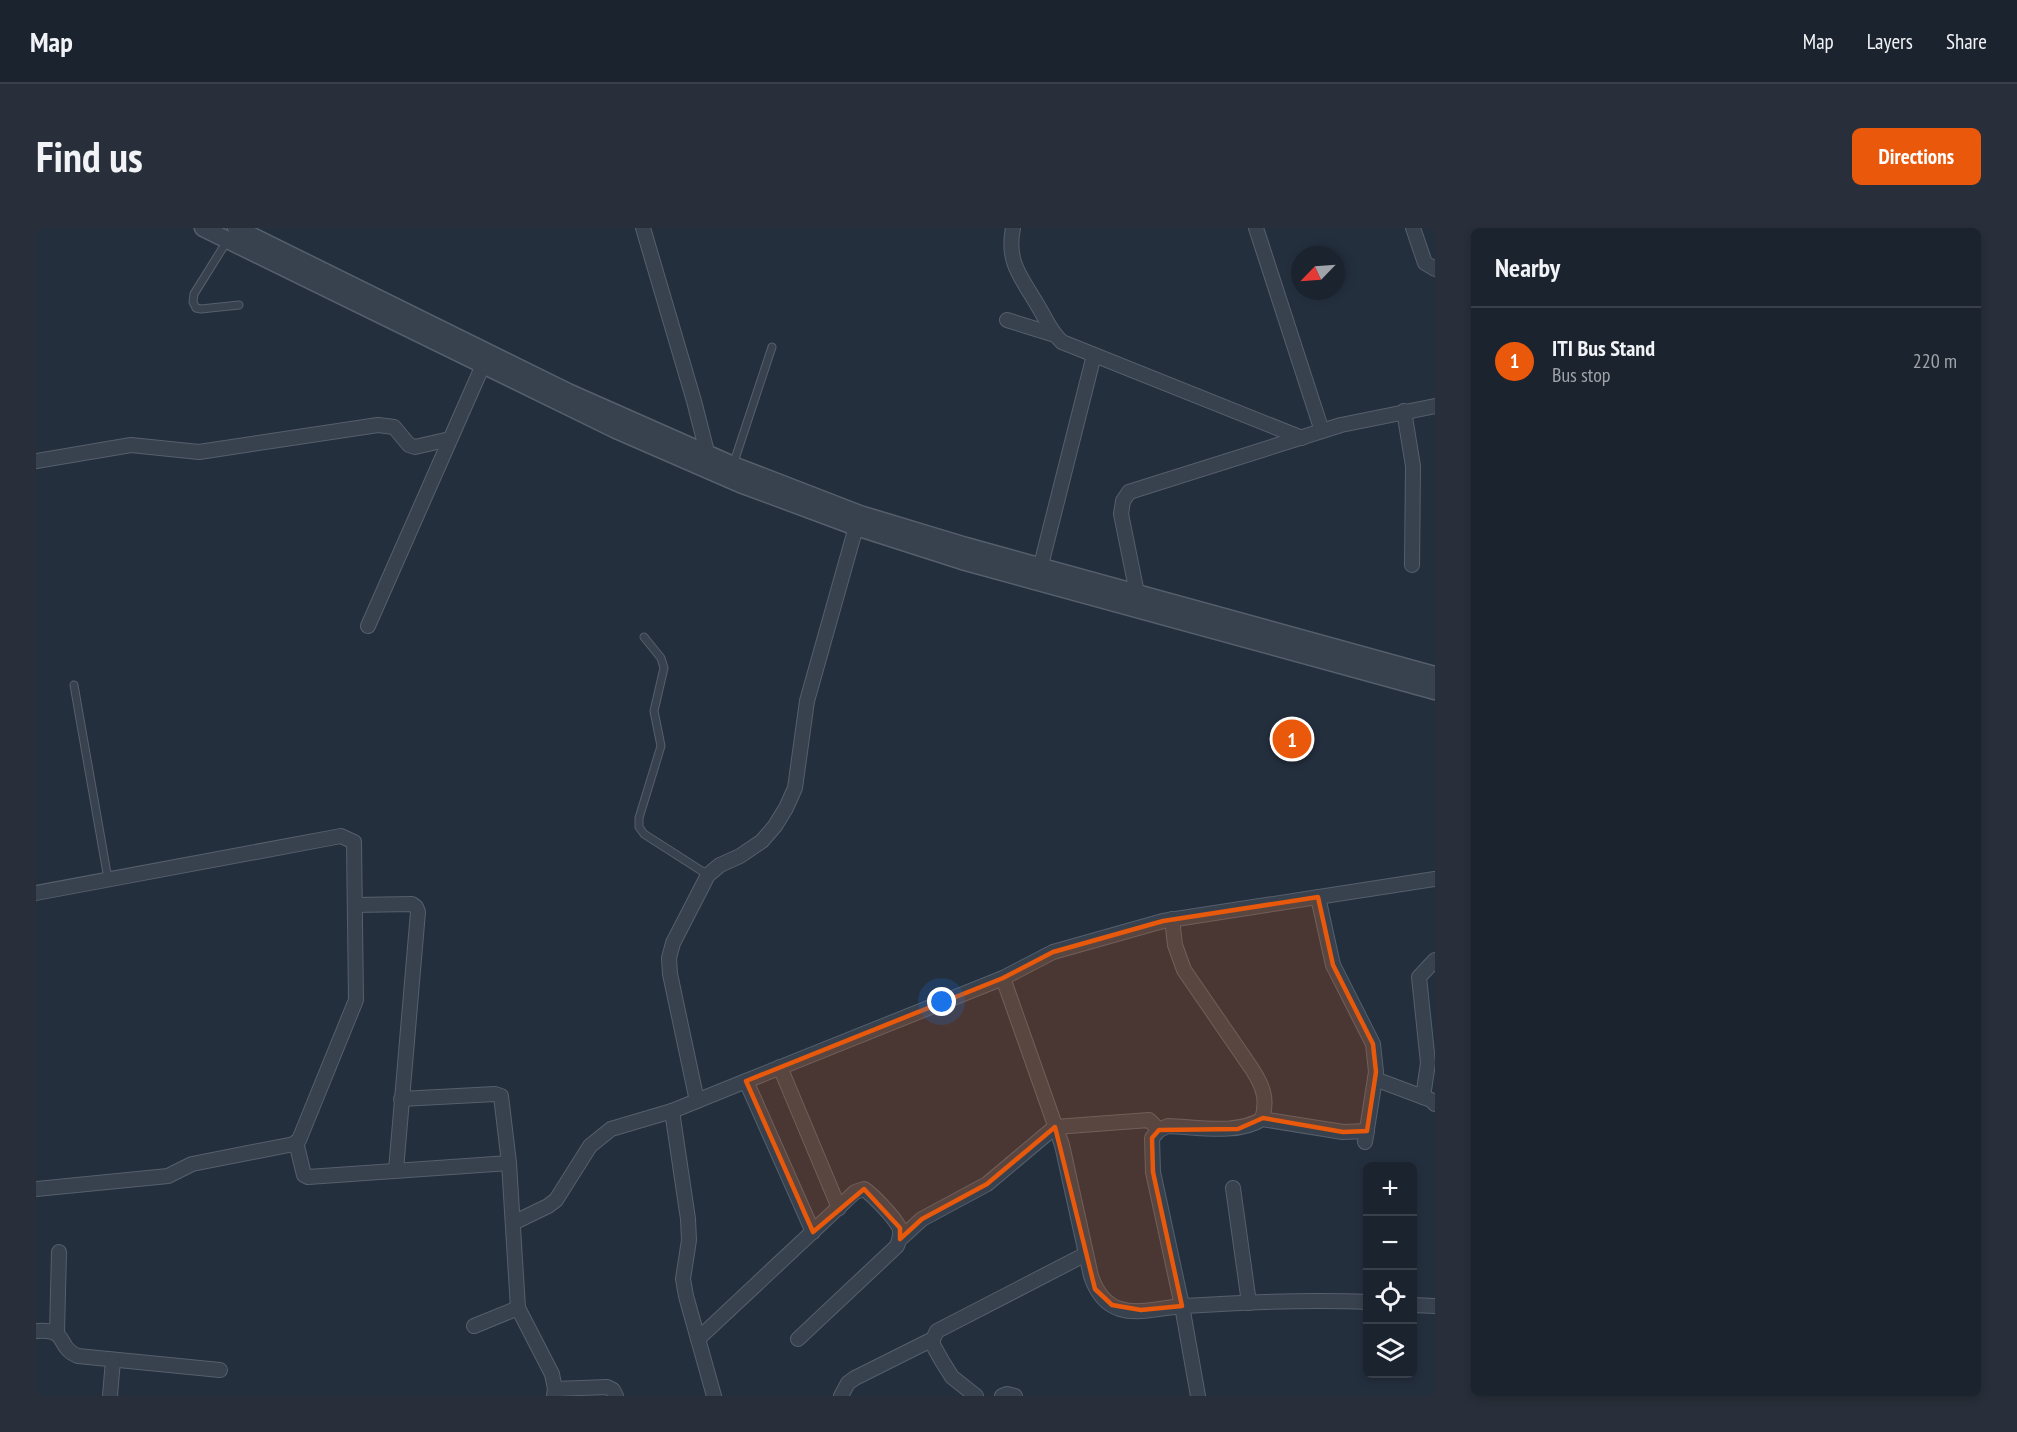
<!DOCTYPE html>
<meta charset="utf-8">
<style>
:root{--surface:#1b232e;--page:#282f3a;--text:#f1f3f6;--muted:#a0a4aa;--line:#39404a;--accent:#ea580c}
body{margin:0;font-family:"PT Sans Narrow",sans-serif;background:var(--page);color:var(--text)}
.controls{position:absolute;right:18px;bottom:18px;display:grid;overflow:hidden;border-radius:9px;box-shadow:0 3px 9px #0003}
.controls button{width:54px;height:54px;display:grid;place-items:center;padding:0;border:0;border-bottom:2px solid var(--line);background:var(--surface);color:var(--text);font:30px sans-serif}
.compass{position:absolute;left:1255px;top:18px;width:54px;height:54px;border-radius:50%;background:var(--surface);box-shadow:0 3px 9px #0003;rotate:245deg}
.you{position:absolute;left:906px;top:774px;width:21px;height:21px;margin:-15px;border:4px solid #fff;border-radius:50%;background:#1a73e8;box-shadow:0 0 0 9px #1a73e833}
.badge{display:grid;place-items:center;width:39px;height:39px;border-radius:50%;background:var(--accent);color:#fff;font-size:20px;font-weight:700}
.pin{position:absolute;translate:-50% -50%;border:3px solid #fff;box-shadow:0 2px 6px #0006}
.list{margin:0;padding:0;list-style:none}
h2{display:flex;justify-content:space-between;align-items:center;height:78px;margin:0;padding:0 24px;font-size:26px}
h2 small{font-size:20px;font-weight:400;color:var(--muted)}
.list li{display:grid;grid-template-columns:39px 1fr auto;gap:18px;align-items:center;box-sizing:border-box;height:108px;padding:0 24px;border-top:2px solid var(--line)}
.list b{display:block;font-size:22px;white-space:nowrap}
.list p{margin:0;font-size:20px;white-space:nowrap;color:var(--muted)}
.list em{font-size:20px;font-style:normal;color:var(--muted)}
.icon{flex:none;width:33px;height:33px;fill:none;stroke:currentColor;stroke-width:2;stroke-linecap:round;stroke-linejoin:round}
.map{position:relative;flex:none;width:1399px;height:1168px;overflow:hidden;border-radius:9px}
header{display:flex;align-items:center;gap:36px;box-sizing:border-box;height:84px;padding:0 30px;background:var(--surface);border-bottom:2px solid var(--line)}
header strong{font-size:28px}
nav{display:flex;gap:33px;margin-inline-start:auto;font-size:21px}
.intro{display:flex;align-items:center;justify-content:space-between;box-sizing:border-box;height:144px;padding:0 36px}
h1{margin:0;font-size:42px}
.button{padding:15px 27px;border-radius:9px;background:var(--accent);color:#fff;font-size:21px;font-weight:700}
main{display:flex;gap:36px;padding:0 36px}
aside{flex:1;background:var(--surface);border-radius:9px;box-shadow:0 3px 9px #0003}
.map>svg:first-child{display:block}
</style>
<header>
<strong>Map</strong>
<nav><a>Map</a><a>Layers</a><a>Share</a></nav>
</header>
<div class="intro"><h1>Find us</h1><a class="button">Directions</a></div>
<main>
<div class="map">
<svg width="1399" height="1168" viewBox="0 0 1399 1168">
<rect width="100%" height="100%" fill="#242f3e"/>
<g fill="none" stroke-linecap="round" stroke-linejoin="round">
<g stroke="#565f6c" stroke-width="9">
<g id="service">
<polyline points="191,13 158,66 157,74 160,80 165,81 203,77"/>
<polyline points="697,237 736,119"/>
<polyline points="608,409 625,430 628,440 618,483 625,518 603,590 603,599 608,606 672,647"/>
<polyline points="38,457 72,651"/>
</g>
</g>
<g stroke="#565f6c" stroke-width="16">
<g id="minor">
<polyline points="607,0 658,173 671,224"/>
<path d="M977 0C970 35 986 50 1002 78 1010 91 1014 103 1026 114L1266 210"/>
<polyline points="1220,0 1286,203"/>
<polyline points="1377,0 1389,35 1399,41"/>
<polyline points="971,92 1016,106"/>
<polyline points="1368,183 1377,238 1376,337"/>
<polyline points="0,233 95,217 163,224 342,197 358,199 373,217 379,219 414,211"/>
<polyline points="1005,337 1058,127"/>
<polyline points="1101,365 1085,286 1087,273 1093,264 1305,197 1399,178"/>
<polyline points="332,398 447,137"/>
<polyline points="0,665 305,608 318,614 320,772 263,912 258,916 156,936 132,948 0,961"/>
<polyline points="1282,669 1297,737 1337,816 1340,844 1329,914"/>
<polyline points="319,677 376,676 380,679 382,684 360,942"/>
<path d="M1136 691 1139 717 1148 742 1216 841C1227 858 1232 871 1226 891 1202 907 1161 899 1132 898L1123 902 1116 910 1117 944 1146 1078 1162 1168"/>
<path d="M967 750 1026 917 1055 1048C1060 1063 1068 1076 1084 1081 1104 1087 1128 1079 1148 1078 1209 1074 1271 1071 1332 1074"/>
<polyline points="744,839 803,980"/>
<polyline points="1339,851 1395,872 1399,876"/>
<polyline points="710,853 777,1004"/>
<polyline points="1387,869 1392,835 1383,749 1399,732"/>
<polyline points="365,871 459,866 465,868 473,935 482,1080 516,1146 519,1161 518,1168"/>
<polyline points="661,873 634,746 633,730 637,715 672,647 684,637 704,628 726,613 739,598 750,580 759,560 771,473 820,299"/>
<polyline points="636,883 652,991 653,1012 647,1051 650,1068 678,1168"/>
<polyline points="1226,891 1307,904 1331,903"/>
<polyline points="260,914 268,947 272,949 473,935"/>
<polyline points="1197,960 1213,1075"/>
<polyline points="477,995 512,978 520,972 554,918 575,901 636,883 710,853 967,750 1017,724 1127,693 1399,651"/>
<polyline points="864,1011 886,991 951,956 1019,899 1113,892 1123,902"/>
<polyline points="1376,1077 1399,1078"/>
<polyline points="438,1098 482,1080"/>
<path d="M0 1103C34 1100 19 1119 42 1128L184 1142"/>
<polyline points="21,1105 23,1024"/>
<path d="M662 1111 819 964 828 961C837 967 858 989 863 999 866 1005 863 1012 861 1018L762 1111"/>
<polyline points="519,1161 571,1159 577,1162 580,1168"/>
<polyline points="74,1168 77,1132"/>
<polyline points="805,1168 812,1155 819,1150 897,1111"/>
<polyline points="940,1168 916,1149 906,1133 897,1117 897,1111 901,1103 1050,1026"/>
<polyline points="966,1168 971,1166 979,1168"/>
</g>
</g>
<g stroke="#565f6c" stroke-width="19">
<g id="tertiary">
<polyline points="167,0 580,202 704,256 820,299 926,333 1399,463"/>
<polyline points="200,0 532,164 697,237 824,286 930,318 1399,447"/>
</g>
</g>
<use href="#service" stroke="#38414e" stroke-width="7"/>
<use href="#minor" stroke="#38414e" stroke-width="14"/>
<use href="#tertiary" stroke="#38414e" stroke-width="16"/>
</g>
<path fill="#e8590c" fill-opacity="0.2" stroke="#e8590c" stroke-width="4.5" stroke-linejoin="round" d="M1282 669 1297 737 1337 816 1340 844 1331 903 1307 904 1227 890 1202 901 1123 902 1116 910 1117 944 1146 1078 1105 1082 1076 1077 1059 1061 1019 899 951 956 886 991 864 1011V1000L828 961 777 1004 710 853 967 750 1017 724 1127 693Z"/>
</svg>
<div class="controls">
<button>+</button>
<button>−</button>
<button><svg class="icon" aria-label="locate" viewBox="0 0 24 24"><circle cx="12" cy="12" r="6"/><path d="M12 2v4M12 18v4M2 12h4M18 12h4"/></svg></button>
<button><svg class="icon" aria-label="layers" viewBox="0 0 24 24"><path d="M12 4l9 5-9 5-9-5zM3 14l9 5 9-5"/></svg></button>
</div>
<svg class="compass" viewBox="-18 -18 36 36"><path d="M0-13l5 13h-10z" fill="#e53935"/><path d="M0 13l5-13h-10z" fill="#a0a4aa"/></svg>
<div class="you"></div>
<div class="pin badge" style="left:1256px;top:511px">1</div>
</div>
<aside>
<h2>Nearby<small></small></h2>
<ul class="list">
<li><span class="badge">1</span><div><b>ITI Bus Stand</b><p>Bus stop</p></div><em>220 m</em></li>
</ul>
</aside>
</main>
